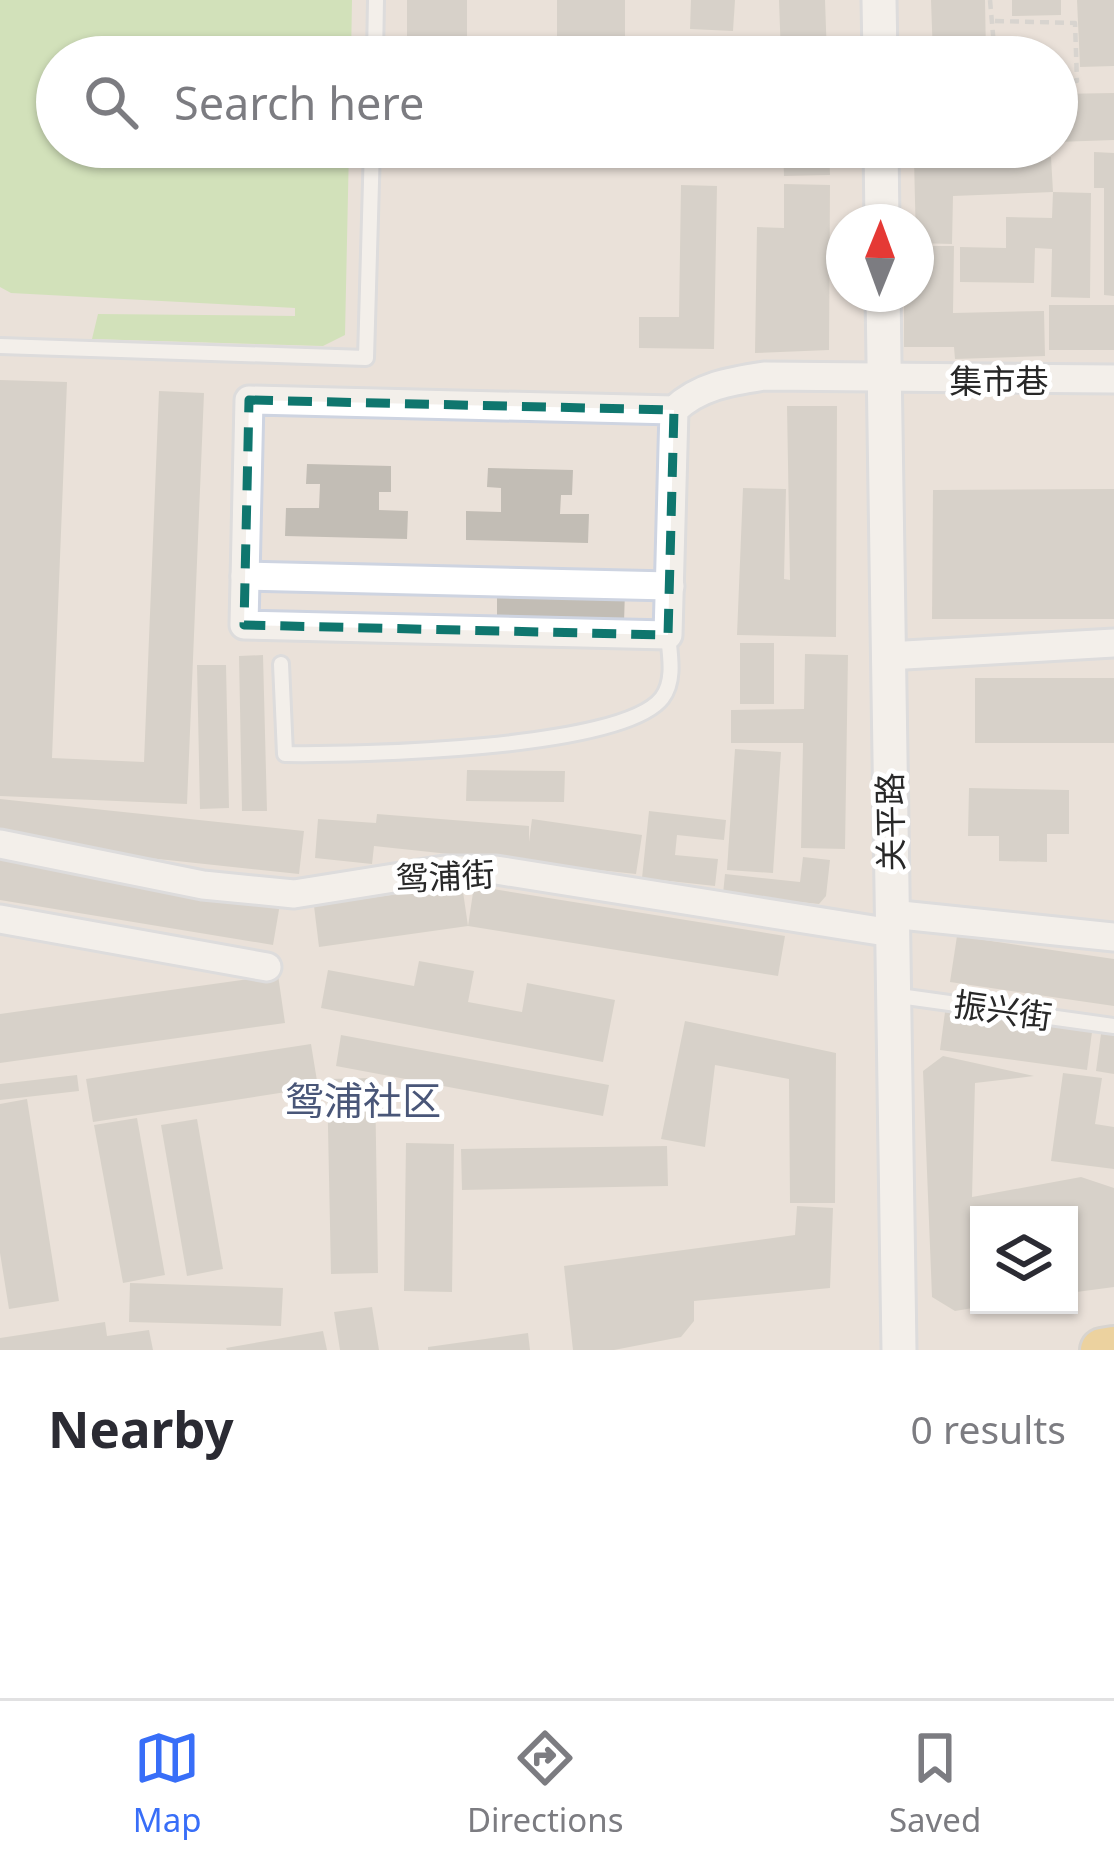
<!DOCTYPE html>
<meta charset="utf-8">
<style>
:root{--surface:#fff;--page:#f7f7f7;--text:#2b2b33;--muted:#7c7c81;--line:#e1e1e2;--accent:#386ef8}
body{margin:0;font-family:"Noto Sans","Noto Sans SC",sans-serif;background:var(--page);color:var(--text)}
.controls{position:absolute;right:36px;bottom:36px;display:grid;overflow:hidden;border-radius:0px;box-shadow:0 3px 9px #0004}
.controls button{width:108px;height:108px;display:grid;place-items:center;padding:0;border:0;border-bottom:3px solid var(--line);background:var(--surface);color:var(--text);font:60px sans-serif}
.compass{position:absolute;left:826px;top:204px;width:108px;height:108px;border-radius:50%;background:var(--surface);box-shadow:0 3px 9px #0004;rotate:1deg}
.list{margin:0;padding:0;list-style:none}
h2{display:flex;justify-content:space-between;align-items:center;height:156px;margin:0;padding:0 48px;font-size:51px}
h2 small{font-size:39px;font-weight:400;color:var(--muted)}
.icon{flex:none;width:66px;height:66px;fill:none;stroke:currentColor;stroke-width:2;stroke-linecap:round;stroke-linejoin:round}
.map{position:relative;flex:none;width:1114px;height:1350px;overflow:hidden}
.search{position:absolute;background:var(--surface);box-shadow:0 3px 9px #0004;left:36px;right:36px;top:36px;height:132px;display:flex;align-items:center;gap:30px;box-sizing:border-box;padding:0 42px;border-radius:66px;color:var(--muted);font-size:45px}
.sheet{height:348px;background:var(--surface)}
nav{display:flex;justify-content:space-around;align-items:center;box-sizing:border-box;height:168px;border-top:3px solid var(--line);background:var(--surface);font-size:33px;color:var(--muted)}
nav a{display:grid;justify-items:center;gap:6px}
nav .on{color:var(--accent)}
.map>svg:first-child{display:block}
</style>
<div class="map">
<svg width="1114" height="1350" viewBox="0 0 1114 1350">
<rect width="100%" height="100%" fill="#eae1d9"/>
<polygon fill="#b6e195" points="0,0 352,0 351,57 57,57 57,147 349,147 345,335 323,346 92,339 98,314 295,316 295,308 11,293 0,287"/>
<g fill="#c2bdb5">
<rect x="407" y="0" width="60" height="57"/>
<rect x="557" y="0" width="68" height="57"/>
<polygon points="691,0 735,0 733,31 690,29"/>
<polygon points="779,0 825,0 827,57 781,57"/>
<polygon points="931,0 985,0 986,57 933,57"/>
<polygon points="1012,0 1061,0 1061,15 1012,16"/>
<polygon points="1077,0 1114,0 1114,66 1080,67"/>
<polygon points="751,41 751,57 693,57 693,42"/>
<polygon points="1114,93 1114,140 1057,142 1057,94"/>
<rect x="406" y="147" width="60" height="16"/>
<rect x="557" y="147" width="67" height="13"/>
<polygon points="693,147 751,147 751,165 694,165"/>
<polygon points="783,147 829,147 830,175 784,176"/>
<polygon points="1094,152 1114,153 1114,296 1104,295 1104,188 1094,188"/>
<polygon points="1051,157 1053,192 1091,193 1090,298 1051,297 1052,249 1035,248 1034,283 960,282 960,247 1006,248 1006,217 1052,218 1053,192 953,196 952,244 916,243 914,159"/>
<polygon points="784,184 830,185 829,350 755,353 757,227 784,228"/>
<polygon points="681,185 717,186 714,349 639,348 639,317 679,317"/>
<polygon points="916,246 954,246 953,313 1044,311 1045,356 955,359 954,347 904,347 904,294 916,294"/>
<rect x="1049" y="305" width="65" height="45"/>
<polygon points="0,380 67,382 52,758 144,762 159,391 204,393 187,804 0,796"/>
<polygon points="787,406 837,406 836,637 737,635 743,488 786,489 784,579 790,580"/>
<polygon points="307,464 391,466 391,492 379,492 379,510 408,511 407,539 285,536 286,508 319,508 320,484 306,484"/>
<polygon points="488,468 573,470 572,495 561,495 560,514 589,514 588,543 466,540 466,511 501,512 501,488 487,487"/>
<polygon points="1114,489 1114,619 932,619 933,490"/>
<polygon points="497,587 625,590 624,623 497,621"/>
<rect x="740" y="643" width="34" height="61"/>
<polygon points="805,654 848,655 845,849 801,848 803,743 731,743 731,710 804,709"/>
<polygon points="263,655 267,811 242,811 239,656"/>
<polygon points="197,665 226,665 229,808 200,809"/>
<rect x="975" y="678" width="139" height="65"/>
<polygon points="735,749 781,752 773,873 727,870"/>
<polygon points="467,770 565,771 564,802 466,801"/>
<polygon points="969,788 1069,790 1069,834 1047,834 1047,862 999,861 999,836 968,836"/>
<polygon points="0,799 304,831 299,874 0,842"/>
<polygon points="649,811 726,820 724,840 677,835 675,855 718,859 715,886 642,878"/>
<polygon points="377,814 529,826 529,842 532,819 642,835 636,874 374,846 372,864 315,858 318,819 376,823"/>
<polygon points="0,857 280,904 273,945 0,900"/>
<polygon points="803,857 830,860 826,896 819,904 723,894 725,874 800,882"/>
<polygon points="462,885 468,926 319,947 314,906"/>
<polygon points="474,886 785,936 778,976 468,926"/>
<polygon points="957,936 1114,959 1114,1006 950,982"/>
<polygon points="419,961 474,971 468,1002 522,1012 527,983 615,1000 603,1062 321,1008 328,970 414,986"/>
<polygon points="278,975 285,1023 0,1063 0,1014"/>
<polygon points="945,1012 1092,1032 1087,1070 940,1050"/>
<polygon points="685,1021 836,1053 835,1203 790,1203 789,1079 715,1065 705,1147 661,1139"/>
<polygon points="1101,1034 1114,1035 1114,1074 1096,1071"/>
<polygon points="341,1035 609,1085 603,1116 336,1066"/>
<polygon points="311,1044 318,1087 93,1122 86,1079"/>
<polygon points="943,1056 1034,1076 975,1083 972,1197 1081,1177 1114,1188 1114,1287 1069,1293 1069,1215 979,1215 979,1307 955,1311 932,1297 923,1071"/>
<polygon points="1063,1073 1102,1078 1095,1124 1114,1127 1114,1169 1051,1161"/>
<polygon points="77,1075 79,1091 0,1100 0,1084"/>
<polygon points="375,1078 378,1273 331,1274 327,1079"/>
<polygon points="27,1099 59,1301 9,1309 0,1253 0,1104"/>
<polygon points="137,1118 165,1275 123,1283 94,1125"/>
<polygon points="197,1119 223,1269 187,1276 161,1125"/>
<polygon points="406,1143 454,1144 452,1292 404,1291"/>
<polygon points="667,1146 668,1186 462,1190 461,1149"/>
<polygon points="797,1206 833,1208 830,1288 694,1301 694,1321 681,1337 614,1350 573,1350 564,1266 795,1235"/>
<polygon points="130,1283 283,1288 281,1326 129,1322"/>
<polygon points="372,1307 379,1350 340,1350 334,1312"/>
<polygon points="105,1322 107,1336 149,1330 153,1350 0,1350 0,1338"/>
<polygon points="323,1331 327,1350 227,1350 226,1348"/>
<polygon points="528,1333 530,1350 428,1350 428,1347"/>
</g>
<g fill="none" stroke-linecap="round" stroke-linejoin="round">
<g stroke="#ced4e1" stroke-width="20">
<g id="service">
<polyline points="375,57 376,0"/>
<polyline points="0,346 366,358 372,147"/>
<path d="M281 664 285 754C354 755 622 750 662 698 675 681 670 656 668 635"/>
<polyline points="892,995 1114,1026"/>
</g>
</g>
<g stroke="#ced4e1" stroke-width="33">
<g id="minor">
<path d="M674 410 668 635 244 625 249 400 674 410C699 386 731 381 764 376L1114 379"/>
<polyline points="245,576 670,586"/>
<polyline points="888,656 1114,643"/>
<polyline points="0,844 203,885 294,894 444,870 496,870 892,933"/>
<polyline points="891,914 1114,937"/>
<polyline points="0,919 267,967"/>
</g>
</g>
<g stroke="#ced4e1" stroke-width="39">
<g id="tertiary">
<polyline points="879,0 880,57"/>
<polyline points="881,147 882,222"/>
<polyline points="883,294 899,1350"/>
</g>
</g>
<g stroke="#c3c3c3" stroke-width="48">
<polyline id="primary" points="1102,1350 1114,1348"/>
</g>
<g stroke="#c3c3c3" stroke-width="4.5" stroke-dasharray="9 6" stroke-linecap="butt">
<polyline points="990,0 995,57"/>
<polyline points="995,21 1075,23 1077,81 1057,81"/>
</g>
<use href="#service" stroke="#fff" stroke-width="14"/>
<use href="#minor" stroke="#fff" stroke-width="27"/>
<use href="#tertiary" stroke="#fff" stroke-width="33"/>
<use href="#primary" stroke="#efbe59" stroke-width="42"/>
</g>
<path d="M0 0H1114V1350H0ZM249 400 674 410 668 635 244 625Z" fill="#eae1d9" fill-opacity=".55" fill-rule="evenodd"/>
<path fill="none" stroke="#0f766e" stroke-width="9" stroke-dasharray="24 15" stroke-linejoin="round" d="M249 400 674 410 668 635 244 625Z"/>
<g text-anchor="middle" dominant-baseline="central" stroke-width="10" stroke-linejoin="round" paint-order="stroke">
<g font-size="33" fill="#282828" stroke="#fff">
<text x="999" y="380">集市巷</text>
<text transform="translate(890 822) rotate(-91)">关平路</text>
<text transform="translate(445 876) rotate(-3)">鸳浦街</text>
<text transform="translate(1003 1010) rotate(8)">振兴街</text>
</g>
<g font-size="39" fill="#495678" stroke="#fff">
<text x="363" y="1099">鸳浦社区</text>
</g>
</g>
</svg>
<div class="controls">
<button><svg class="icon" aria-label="layers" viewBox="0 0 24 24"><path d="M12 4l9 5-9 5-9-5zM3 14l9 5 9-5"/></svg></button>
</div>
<svg class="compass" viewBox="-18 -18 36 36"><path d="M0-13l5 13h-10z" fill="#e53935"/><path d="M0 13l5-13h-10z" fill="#7c7c81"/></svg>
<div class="search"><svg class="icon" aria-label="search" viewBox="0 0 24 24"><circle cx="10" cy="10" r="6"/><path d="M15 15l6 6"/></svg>Search here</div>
</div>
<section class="sheet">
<h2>Nearby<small>0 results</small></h2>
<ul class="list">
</ul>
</section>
<nav>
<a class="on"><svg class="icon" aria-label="map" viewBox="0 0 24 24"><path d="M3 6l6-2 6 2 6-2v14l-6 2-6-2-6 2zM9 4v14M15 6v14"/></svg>Map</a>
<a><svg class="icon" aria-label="directions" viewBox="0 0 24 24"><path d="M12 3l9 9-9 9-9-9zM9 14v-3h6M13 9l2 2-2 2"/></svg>Directions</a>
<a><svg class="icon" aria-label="saved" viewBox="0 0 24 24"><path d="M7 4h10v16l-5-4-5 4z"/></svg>Saved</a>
</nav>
